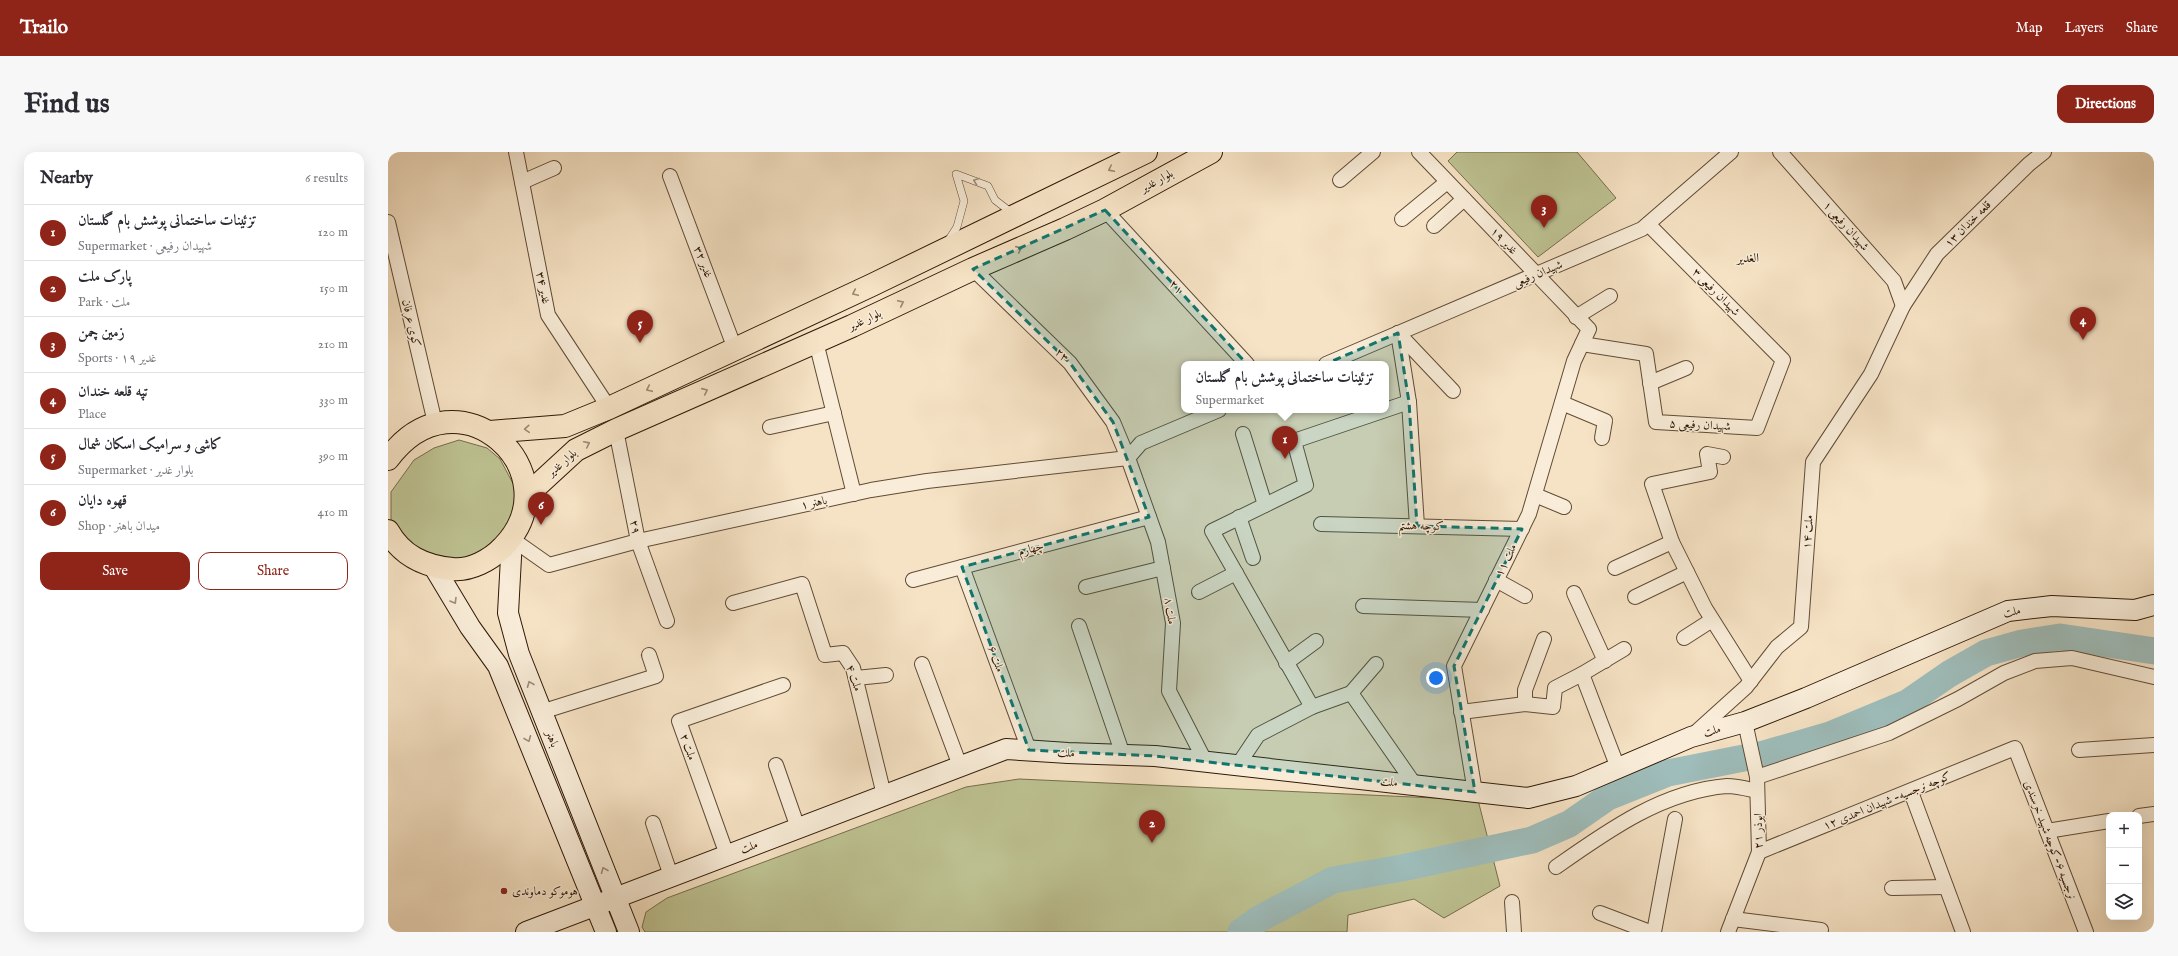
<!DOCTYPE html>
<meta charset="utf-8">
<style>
:root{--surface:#fff;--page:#f7f7f7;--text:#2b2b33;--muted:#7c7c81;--line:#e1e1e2;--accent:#8f2418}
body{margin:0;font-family:"IM FELL English",Amiri,serif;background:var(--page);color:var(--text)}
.controls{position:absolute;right:12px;bottom:12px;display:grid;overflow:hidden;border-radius:8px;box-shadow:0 4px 16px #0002}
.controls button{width:36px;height:36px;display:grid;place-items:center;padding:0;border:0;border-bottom:1px solid var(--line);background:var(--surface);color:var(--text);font:20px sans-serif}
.you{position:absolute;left:1048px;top:526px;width:14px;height:14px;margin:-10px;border:3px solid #fff;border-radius:50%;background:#1a73e8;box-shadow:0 0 0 6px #1a73e833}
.badge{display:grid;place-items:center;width:26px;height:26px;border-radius:50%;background:var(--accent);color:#fff;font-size:13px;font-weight:700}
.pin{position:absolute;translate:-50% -33px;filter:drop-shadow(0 1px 2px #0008)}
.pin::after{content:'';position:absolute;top:21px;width:14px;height:12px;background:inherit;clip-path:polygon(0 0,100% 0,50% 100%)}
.popup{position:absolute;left:793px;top:209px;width:208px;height:52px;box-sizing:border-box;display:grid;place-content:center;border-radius:8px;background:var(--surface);filter:drop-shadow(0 1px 3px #0005);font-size:13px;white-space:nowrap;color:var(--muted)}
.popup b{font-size:15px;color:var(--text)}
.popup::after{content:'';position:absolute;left:50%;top:100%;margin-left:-8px;border:8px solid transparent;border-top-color:var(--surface)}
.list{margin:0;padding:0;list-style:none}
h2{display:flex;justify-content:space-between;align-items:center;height:52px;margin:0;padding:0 16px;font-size:17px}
h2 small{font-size:13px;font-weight:400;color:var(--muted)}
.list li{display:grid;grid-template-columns:26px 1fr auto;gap:12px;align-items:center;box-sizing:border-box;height:56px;padding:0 16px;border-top:1px solid var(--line)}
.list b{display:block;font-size:15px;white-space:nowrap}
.list p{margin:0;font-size:13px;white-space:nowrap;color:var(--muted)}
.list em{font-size:13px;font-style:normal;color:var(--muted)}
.actions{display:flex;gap:8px;padding:12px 16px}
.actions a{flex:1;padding:9px 0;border:1px solid var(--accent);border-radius:12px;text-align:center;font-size:14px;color:var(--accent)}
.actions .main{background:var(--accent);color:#fff}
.icon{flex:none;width:22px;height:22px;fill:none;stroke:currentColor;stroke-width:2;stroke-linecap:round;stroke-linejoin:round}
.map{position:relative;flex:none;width:1766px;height:780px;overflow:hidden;border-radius:12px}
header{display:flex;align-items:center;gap:24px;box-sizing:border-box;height:56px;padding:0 20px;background:var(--accent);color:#fff}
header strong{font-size:19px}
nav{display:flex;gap:22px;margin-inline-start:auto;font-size:14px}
.intro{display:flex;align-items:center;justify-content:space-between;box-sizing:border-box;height:96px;padding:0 24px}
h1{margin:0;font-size:28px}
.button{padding:10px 18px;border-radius:12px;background:var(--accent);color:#fff;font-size:14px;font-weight:700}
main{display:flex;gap:24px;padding:0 24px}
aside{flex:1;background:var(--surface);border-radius:12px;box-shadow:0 4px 16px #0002}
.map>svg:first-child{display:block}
</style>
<header>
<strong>Trailo</strong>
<nav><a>Map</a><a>Layers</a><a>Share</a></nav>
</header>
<div class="intro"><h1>Find us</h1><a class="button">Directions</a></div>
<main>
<aside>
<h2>Nearby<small>6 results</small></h2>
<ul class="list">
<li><span class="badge">1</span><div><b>تزئینات ساختمانی پوشش بام گلستان</b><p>Supermarket · شهیدان رفیعی</p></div><em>120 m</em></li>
<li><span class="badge">2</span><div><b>پارک ملت</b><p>Park · ملت</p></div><em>150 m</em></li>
<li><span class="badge">3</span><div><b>زمین چمن</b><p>Sports · ۱۹ غدیر</p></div><em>210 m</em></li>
<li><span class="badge">4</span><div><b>تپه قلعه خندان</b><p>Place</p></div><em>330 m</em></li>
<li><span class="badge">5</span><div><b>کاشی و سرامیک اسکان شمال</b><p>Supermarket · بلوار غدیر</p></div><em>390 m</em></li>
<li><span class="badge">6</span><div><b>قهوه دایان</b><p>Shop · میدان باهنر</p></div><em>410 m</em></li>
</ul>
<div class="actions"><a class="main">Save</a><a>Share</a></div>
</aside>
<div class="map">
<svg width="1766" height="780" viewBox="0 0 1766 780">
<rect width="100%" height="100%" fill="#f6e3c5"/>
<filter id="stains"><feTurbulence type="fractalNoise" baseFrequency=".005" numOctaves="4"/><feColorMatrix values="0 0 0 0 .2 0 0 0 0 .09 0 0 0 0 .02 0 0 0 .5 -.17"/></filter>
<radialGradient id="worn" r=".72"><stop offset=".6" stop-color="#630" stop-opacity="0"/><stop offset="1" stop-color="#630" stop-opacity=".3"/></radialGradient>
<g fill="#bec393" stroke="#766e4c">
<polygon points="1069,0 1189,0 1228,46 1150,105 1060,9"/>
<polygon points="71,288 99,296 112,307 129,339 120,390 57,417 3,382 3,340 26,308 46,296"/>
<polygon points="631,627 1090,648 1112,734 1056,766 1026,747 960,763 959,780 257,780 254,775 258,760 279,746 578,635"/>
</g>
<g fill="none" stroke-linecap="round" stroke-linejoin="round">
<polyline stroke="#9ebdbb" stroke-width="27" points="853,780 871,767 945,728 1014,716 1144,688 1181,672 1220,645 1280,621 1376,602 1442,583 1519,551 1561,522 1598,501 1634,491 1672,485 1766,499"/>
<g stroke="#614b36" stroke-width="8">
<polyline id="service" points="560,89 569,75 576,49 568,22 600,34 607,48 624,61"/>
</g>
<g stroke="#614b36" stroke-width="16">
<g id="minor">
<polyline points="128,0 160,163 221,256"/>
<polyline points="1031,0 1201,177 1186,209 1141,362 1066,514 1087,640"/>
<polyline points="1392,0 1506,129 1515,154"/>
<polyline points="282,24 347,197"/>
<polyline points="952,28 985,0"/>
<polyline points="134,30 166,16"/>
<polyline points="717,58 859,212"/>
<polyline points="1014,67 1059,30"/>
<polyline points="0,70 47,271"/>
<polyline points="1046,74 1076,47"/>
<polyline points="585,117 682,211 725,270 740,306 770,390 785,471 781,539 817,609"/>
<polyline points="1188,165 1222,144"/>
<polyline points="1010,181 1021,250 1029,374"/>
<polyline points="1010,181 1065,239"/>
<polyline points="428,190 466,342"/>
<polyline points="1194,192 1258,202 1268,270 1369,276 1395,208 1260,72"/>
<polyline points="938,212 1254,77 1343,0"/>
<polyline points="1262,231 1298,216"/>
<polyline points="1174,251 1217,269 1214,286"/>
<polyline points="382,275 446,261"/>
<polyline points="228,278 250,389 279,469"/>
<polyline points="855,282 877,353"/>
<polyline points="1335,305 1319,302 1322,320 1264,332 1284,390 1317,456 1363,529"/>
<polyline points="740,306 753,291 831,258"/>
<polyline points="1147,343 1176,355"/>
<polyline points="851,365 865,406"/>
<polyline points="933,372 1134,377"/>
<polyline points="124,387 161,413 250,389 483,338 539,329 740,306"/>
<polyline points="574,415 641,598"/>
<polyline points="1227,416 1284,390"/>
<polyline points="525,428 761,365"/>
<polyline points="1108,428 1137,444"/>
<polyline points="698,435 775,416"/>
<polyline points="811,440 848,421"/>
<polyline points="1186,441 1217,509"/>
<polyline points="1247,445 1299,420"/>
<polyline points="345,451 414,432 437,503 455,501 465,516 496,643"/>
<polyline points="975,454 1094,458"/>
<polyline points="691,474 735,603"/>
<polyline points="1296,486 1324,468"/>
<polyline points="898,511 928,489"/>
<polyline points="534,512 572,614"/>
<polyline points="468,526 498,523"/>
<polyline points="963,541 1027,633"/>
<polyline points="1137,552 1137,538 1156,487"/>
<polyline points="924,555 824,379 918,333 906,289 1021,250"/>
<polyline points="153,560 268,524 261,503"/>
<polyline points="1073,560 1137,552 1165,555 1167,536 1194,522"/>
<polyline points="1306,582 1358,535 1389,495 1413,475 1425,310 1483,222 1515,154 1549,102 1641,12 1656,0"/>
<polyline points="1691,598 1766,593"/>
<polyline points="388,613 410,676"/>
<polyline points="850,613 870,583 924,555 963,541 988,512"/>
<polyline points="1230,616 1194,522 1236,497"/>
<polyline points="1369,625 1501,581 1570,547 1616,521 1647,509 1684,506 1766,525"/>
<polyline points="1523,640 1575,780"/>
<polyline points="1751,664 1766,662"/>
<polyline points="265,671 283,724"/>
<polyline points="1659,679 1721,669"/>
<polyline points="1371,700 1627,596 1698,780"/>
<polyline points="339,703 291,569 395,533"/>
<path d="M1168 715C1219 679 1275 639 1339 634 1349 634 1360 637 1369 639"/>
<polyline points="1504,736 1558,735"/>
<polyline points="1124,750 1126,780"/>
<polyline points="1212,761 1262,780"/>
<polyline points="1345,767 1433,778"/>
<polyline points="1266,780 1287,667"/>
<polyline points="1340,780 1371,700 1369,625 1357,570"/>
</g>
</g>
<g stroke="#2f1806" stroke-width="22">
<g id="secondary">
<polyline points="124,387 120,461 131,502 241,780"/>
<polyline points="46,415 82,475 110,514 218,780"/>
<polyline points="138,780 618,597 680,601 767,604 1140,646 1188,634 1303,585 1357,570 1418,546 1620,459 1664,454 1747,458 1766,453"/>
</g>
</g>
<g stroke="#2f1806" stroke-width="24">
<g id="primary">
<polyline points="102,280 177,274 221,256 484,133 758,0"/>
<path d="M0 307C70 212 187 321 115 395 103 408 82 419 64 417 36 414 14 404 0 379"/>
<polyline points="138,344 188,298 228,278 464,174 585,117 677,77 717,58 823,0"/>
</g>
</g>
<use href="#service" stroke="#f9edd9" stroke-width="7"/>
<use href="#minor" stroke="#f9edd9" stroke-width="14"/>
<use href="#secondary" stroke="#f9edd9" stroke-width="20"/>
<use href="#primary" stroke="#f6e3c5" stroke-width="22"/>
</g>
<defs><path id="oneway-chevron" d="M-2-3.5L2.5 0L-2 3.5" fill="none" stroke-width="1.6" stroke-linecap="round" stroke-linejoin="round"/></defs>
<g stroke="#9c886f">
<use href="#oneway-chevron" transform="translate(723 17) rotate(154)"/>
<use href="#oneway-chevron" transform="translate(631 97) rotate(-24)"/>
<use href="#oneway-chevron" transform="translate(467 141) rotate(155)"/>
<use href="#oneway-chevron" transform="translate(513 151) rotate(-25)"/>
<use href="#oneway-chevron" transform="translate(261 237) rotate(155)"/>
<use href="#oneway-chevron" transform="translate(317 239) rotate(-24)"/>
<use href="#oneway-chevron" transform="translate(139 277) rotate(176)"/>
<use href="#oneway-chevron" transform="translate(199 292) rotate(-26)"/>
</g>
<g stroke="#9e8d7a">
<use href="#oneway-chevron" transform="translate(588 29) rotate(-160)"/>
<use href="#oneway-chevron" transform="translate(66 449) rotate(59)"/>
<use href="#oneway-chevron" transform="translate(142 532) rotate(-112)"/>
<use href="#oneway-chevron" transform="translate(140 587) rotate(68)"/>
<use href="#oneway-chevron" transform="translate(216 718) rotate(-112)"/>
</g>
<path fill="#0f766e" fill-opacity="0.2" stroke="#0f766e" stroke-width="3" stroke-dasharray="8 5" stroke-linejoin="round" d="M717 58 881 236 1010 181 1021 250 1029 374 1134 377 1066 514 1087 640 767 604 641 598 574 415 761 365 725 270 682 211 585 117Z"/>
<circle fill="#8f2418" stroke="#f9edd9" stroke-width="1.5" cx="116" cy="739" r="4"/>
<g text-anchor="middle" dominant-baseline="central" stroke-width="3" stroke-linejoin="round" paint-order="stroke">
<g font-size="12" fill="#2f1806" stroke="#f9edd9">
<text transform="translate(769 29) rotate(-29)">بلوار غدیر</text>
<text transform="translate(1580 72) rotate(-45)">۱۳ قلعه خندان</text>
<text transform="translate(1458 74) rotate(48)">۱ شهیدان رفیعی</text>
<text transform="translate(1116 89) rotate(46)">۱۹ غدیر</text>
<text transform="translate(315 110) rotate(69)">۳۲ غدیر</text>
<text transform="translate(1150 122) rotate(-23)">شهیدان رفیعی</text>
<text transform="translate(788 135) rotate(47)">۲۱</text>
<text transform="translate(155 136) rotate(79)">۳۴ غدیر</text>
<text transform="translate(1328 140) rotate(45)">۳ شهیدان رفیعی</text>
<text transform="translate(477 168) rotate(-25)">بلوار غدیر</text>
<text transform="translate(23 171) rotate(77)">کوی عرفان</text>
<text transform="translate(674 203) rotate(45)">۲۳</text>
<text transform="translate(1312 273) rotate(3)">۵ شهیدان رفیعی</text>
<text transform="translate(174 311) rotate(-42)">بلوار غدیر</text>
<text transform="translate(426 351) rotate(-12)">باهنر ۱</text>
<text transform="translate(1033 374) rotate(1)">کوچه هشتم</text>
<text transform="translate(247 375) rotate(79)">۲۹</text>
<text transform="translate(1420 380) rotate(-86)">۱۴ ملت</text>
<text transform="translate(643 397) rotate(-15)">چهارم</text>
<text transform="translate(1118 408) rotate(-64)">۱۱ ملت</text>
<text transform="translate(782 459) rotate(82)">۸ ملت</text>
<text transform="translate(1624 460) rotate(-12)">ملت</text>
<text transform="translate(608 507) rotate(70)">۶ ملت</text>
<text transform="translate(466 526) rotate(71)">۴ ملت</text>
<text transform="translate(1324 579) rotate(-16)">ملت</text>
<text transform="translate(164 587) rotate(68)">باهنر</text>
<text transform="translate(300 595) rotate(71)">۲ ملت</text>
<text transform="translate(678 601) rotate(3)">ملت</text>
<text transform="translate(1001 630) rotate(7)">ملت</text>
<text transform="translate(1499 649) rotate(-22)">کوچه نرجسیه- شهیدان احمدی ۱۲</text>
<text transform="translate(1370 679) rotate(-90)">۲۱ ابوذر</text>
<text transform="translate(1662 688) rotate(69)">نرجسیه ۶-کوچه شهید خرسندی</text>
<text transform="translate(361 695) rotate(-21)">ملت</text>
</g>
<g font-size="12" fill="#2f1806" stroke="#f9edd9" text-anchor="start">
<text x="124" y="739">هوموکو دماوندی</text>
</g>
<g font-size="13" fill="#2f1806" stroke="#f9edd9">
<text x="1360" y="106">الغدیر</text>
</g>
</g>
<rect width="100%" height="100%" filter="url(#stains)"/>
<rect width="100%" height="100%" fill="url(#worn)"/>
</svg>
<div class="controls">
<button>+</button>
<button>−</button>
<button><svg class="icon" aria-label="layers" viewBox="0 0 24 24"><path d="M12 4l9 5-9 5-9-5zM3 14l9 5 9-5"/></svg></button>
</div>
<div class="you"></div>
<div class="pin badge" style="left:897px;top:307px">1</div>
<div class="popup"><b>تزئینات ساختمانی پوشش بام گلستان</b>Supermarket</div>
<div class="pin badge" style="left:764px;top:691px">2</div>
<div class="pin badge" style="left:1156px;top:76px">3</div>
<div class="pin badge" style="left:1695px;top:188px">4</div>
<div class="pin badge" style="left:252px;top:191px">5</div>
<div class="pin badge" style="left:153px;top:373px">6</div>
</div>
</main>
